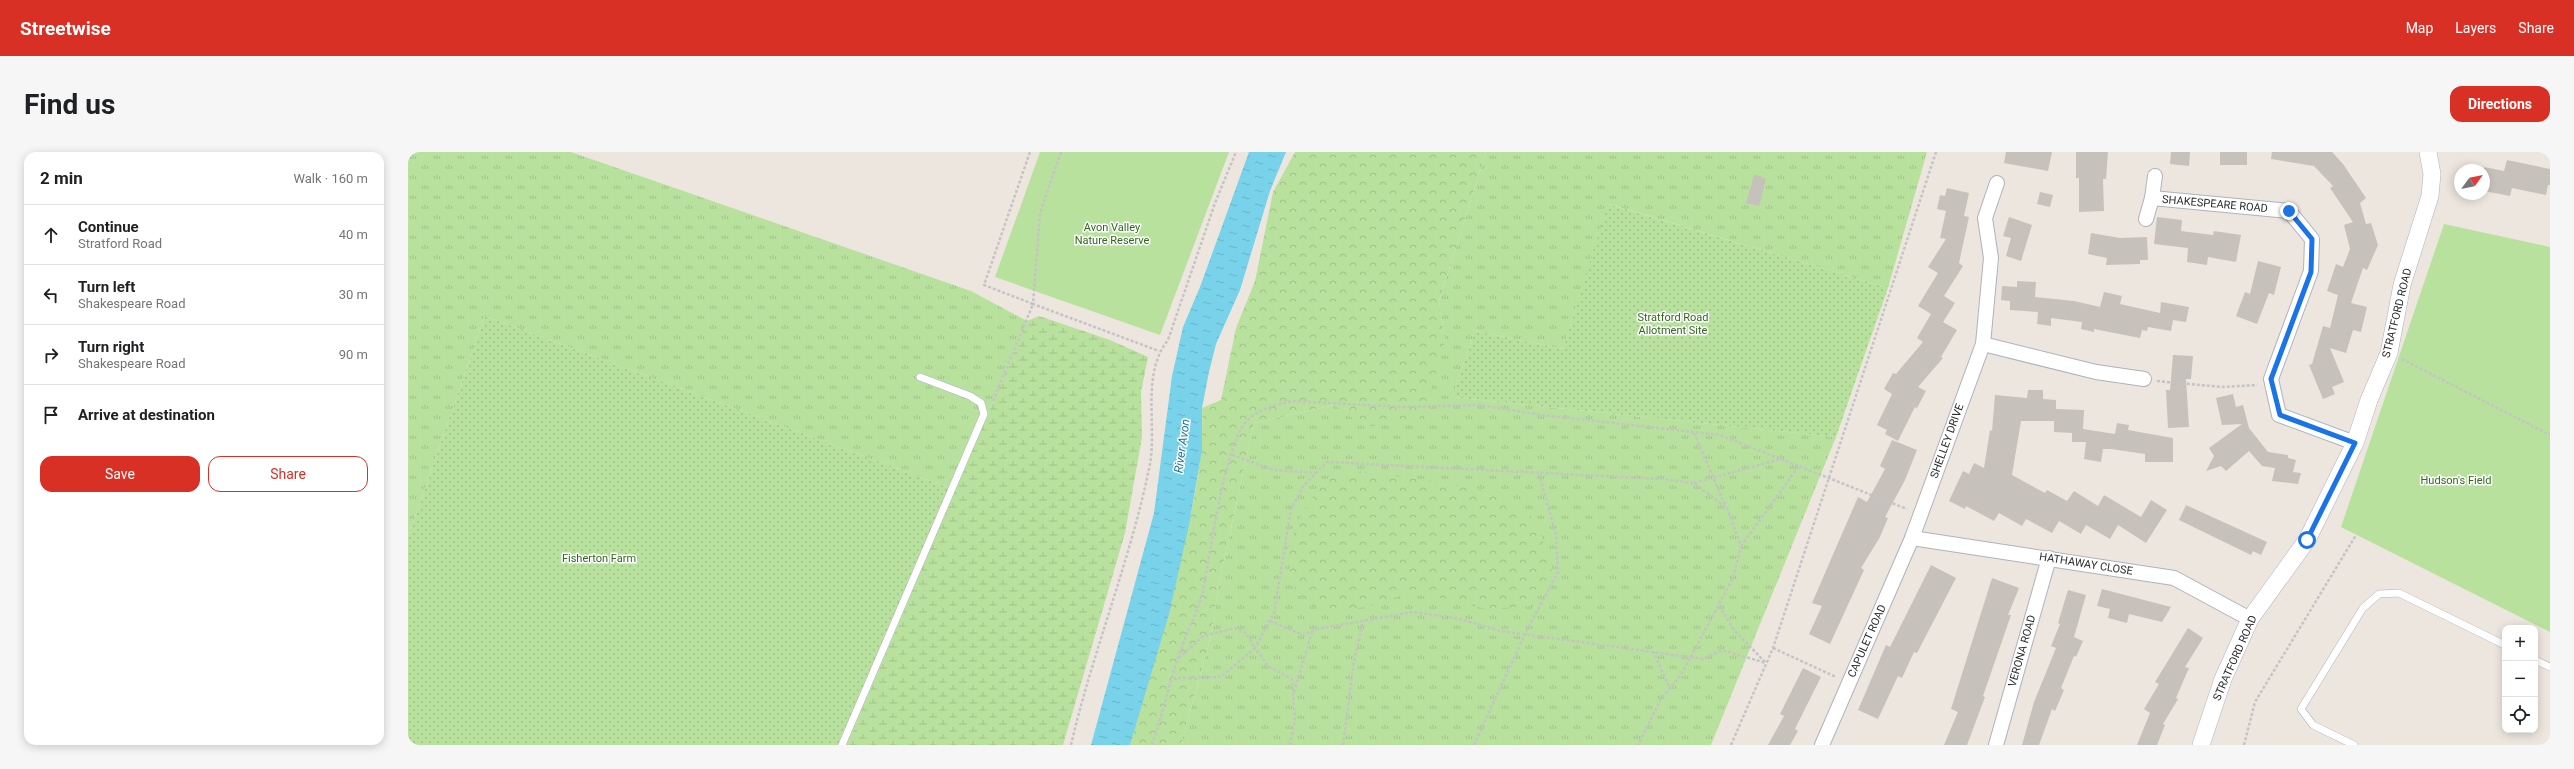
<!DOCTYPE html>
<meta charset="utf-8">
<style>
:root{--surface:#fff;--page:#f6f6f6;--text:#202124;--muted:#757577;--line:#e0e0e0;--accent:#d93025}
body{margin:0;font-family:Roboto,sans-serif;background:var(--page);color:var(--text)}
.controls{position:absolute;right:12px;bottom:12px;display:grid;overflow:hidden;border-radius:8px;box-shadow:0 2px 10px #0003}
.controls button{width:36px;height:36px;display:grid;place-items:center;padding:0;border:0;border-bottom:1px solid var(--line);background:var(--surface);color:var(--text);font:20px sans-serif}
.compass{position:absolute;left:2046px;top:12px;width:36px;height:36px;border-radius:50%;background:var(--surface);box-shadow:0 2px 10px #0003;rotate:57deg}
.stop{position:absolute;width:12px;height:12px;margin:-9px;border:3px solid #1a73e8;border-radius:50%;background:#fff}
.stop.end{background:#1a73e8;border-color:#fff;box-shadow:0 1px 4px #0008}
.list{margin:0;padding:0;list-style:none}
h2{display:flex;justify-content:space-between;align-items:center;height:52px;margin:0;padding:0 16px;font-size:17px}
h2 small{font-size:13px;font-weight:400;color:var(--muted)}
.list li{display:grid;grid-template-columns:26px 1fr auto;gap:12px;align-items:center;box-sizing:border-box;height:60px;padding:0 16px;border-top:1px solid var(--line)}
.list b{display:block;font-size:15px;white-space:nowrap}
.list p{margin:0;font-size:13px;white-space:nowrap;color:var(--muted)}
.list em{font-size:13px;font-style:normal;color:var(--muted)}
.actions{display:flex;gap:8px;padding:12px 16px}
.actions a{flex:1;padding:9px 0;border:1px solid var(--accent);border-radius:12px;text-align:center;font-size:14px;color:var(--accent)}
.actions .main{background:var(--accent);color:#fff}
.icon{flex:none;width:22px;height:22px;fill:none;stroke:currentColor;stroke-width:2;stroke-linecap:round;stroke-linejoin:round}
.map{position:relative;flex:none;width:2142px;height:593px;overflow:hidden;border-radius:12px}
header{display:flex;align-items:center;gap:24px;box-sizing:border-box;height:56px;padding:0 20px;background:var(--accent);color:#fff}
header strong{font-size:19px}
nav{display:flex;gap:22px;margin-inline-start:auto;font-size:14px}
.intro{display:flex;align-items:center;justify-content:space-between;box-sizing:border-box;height:96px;padding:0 24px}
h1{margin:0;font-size:28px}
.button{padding:10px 18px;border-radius:12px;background:var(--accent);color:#fff;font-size:14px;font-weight:700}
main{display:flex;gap:24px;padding:0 24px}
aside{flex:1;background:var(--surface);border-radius:12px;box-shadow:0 2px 10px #0003}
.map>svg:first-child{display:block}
</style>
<header>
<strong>Streetwise</strong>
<nav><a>Map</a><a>Layers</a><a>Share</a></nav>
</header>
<div class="intro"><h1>Find us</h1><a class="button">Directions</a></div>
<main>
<aside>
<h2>2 min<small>Walk · 160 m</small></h2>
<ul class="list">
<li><svg class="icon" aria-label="ahead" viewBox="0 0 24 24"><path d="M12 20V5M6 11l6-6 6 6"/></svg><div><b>Continue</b><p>Stratford Road</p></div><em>40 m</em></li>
<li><svg class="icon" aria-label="left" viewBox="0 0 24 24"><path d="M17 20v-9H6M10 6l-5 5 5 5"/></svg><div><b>Turn left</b><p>Shakespeare Road</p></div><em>30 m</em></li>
<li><svg class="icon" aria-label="right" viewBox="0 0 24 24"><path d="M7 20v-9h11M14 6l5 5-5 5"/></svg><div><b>Turn right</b><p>Shakespeare Road</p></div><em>90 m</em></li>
<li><svg class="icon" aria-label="arrive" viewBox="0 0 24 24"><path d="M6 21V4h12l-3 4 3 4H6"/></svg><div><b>Arrive at destination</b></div></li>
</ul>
<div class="actions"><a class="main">Save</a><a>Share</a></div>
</aside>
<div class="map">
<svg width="2142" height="593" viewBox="0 0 2142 593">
<defs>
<pattern id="grass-tufts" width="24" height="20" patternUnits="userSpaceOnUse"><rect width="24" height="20" fill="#b9e19e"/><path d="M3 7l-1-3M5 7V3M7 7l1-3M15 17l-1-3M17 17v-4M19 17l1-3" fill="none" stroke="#9fc188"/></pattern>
<pattern id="forest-crowns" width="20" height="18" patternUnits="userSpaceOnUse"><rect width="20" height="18" fill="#b9e19e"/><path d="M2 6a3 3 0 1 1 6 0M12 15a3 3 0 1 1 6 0" fill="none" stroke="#9fc188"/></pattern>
<pattern id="wetland-marsh" width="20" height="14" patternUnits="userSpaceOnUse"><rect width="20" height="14" fill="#b9e19e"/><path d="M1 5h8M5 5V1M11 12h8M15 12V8" fill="none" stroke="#9fc188"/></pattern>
<pattern id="garden-dots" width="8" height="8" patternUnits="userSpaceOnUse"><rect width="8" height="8" fill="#b9e19e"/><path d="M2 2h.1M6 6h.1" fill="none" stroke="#9fc188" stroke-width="1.8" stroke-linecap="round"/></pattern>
<pattern id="water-ripples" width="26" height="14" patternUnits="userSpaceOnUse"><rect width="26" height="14" fill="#78d2ea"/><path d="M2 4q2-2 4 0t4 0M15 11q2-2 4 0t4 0" fill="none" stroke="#68b4c9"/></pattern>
</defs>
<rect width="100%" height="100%" fill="#ede6df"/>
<g fill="url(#grass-tufts)">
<polygon points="0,0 163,0 563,139 619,169 547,338 77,164 0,385"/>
<polygon points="1078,0 1519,0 1480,136 1201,52 1155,197 1067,179 1044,245 1428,285 1303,593 773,593 803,483 811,431 846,271 926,253 1037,190 1031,149"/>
</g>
<g fill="url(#forest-crowns)">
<path d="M887 0H1078L1031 149 1037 190 1014 267 957 275 926 253 846 271 811 431 803 483 773 593H722C741 525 762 458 777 388 787 344 796 301 794 256L813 248 828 176 847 129 865 40Z"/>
<polygon points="948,319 1031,330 1089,341 1128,368 1144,417 1124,454 1079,457 1003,439 971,452 929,460 902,453 884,433 879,398 894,361 917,328"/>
</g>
<polygon fill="url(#wetland-marsh)" points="631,164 702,188 740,205 733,240 734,285 717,381 655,593 439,593 619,169"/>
<g fill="#b9e19e">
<polygon points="632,0 821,0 752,183 587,125"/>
<polygon points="2036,72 2142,95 2142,480 1933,375"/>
</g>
<g fill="url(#garden-dots)">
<polygon points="1200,52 1480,136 1428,285 1044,245 1067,179 1155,197"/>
<polygon points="77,164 547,338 439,593 0,593 0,385"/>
</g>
<polygon fill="url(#water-ripples)" points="841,0 878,0 862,39 832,138 808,192 801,220 794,256 794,298 781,373 761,462 722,593 683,593 746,361 764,224 775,175 792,135"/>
<g fill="#c6c1ba">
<polygon points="1598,0 1644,0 1640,19 1596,11"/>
<polygon points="1668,0 1700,0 1698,27 1695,27 1696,59 1671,60 1671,26 1668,26"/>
<polygon points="1763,0 1782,0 1781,14 1762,12"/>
<rect x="1812" y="0" width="27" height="13"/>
<polygon points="1864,0 1924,0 1935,12 1958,46 1952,51 1958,72 1963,71 1970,93 1959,118 1955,116 1943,151 1959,155 1953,180 1945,178 1938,201 1922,196 1936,230 1924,235 1927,242 1915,247 1901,213 1904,212 1915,174 1922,176 1930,143 1919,139 1928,112 1935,115 1942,97 1936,73 1945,70 1922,36 1925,34 1906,14 1863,7"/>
<polygon points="2099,8 2142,17 2142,33 2140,33 2138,43 2104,36 2102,44 2076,39 2076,15 2096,19"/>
<polygon points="1346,23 1358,27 1351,54 1338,51"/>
<polygon points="1539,36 1561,41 1556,64 1561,65 1551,111 1555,114 1536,144 1547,151 1535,170 1549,178 1533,205 1535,206 1510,235 1518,239 1509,256 1507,255 1490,289 1477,282 1479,278 1469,273 1484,242 1476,237 1485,221 1488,222 1515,190 1509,186 1523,162 1510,154 1530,121 1520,115 1538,87 1532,86 1538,59 1529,57 1532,43 1537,44"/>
<polygon points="1632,40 1645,43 1642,55 1629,52"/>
<polygon points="1601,65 1624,73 1613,109 1598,104 1603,86 1595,84"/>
<polygon points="1749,65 1774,68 1773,79 1805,83 1806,79 1833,83 1828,110 1800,105 1799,113 1779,110 1780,96 1746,92"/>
<polygon points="1683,81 1712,86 1739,85 1740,108 1732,108 1732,112 1698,113 1699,106 1680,102"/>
<polygon points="1850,109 1873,115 1866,143 1861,141 1849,172 1828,164 1837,140 1842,142"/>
<polygon points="1609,129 1628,130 1627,145 1666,149 1692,155 1696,140 1714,144 1712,152 1752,161 1753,150 1781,155 1778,170 1765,168 1763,179 1740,175 1739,179 1734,178 1732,186 1686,177 1686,180 1673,177 1674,170 1643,166 1643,174 1629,172 1630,160 1602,158 1602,149 1593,148 1594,134 1609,135"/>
<polygon points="1765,203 1785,204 1783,227 1778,227 1781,275 1760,276 1758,238 1762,238"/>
<polygon points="1620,238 1635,238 1635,247 1648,248 1648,257 1676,258 1675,277 1707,282 1709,271 1721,273 1720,278 1765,286 1765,310 1737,310 1737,302 1703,297 1695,297 1693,310 1676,307 1678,290 1664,290 1664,281 1646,280 1646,269 1613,269 1604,323 1637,341 1639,338 1659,349 1666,339 1690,354 1696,343 1733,365 1743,348 1759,358 1738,391 1710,373 1702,387 1678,373 1673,382 1651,369 1644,381 1618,367 1614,374 1591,361 1586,369 1558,354 1557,357 1541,349 1555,319 1561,322 1566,311 1576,316 1582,278 1584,279 1587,243 1619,246"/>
<polygon points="1825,242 1828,255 1835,253 1841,276 1860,300 1880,303 1880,306 1888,308 1885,320 1893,321 1890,332 1864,329 1867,316 1854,314 1841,299 1818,319 1813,314 1798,319 1806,304 1801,296 1834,272 1814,273 1808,246"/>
<polygon points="1484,288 1509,298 1497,328 1477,365 1480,366 1472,385 1453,416 1456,418 1422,492 1401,482 1414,454 1404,451 1450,345 1459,350 1477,317 1472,314"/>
<polygon points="1778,353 1859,390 1853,403 1845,399 1843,403 1771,368"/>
<polygon points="1523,413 1548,426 1509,501 1506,500 1494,526 1490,524 1470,567 1450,558 1478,493 1482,495"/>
<polygon points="1584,426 1611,436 1600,463 1603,463 1575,544 1577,545 1559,593 1536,593 1550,560 1543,557"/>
<polygon points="1694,437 1763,455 1754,470 1721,462 1719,471 1700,466 1702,457 1689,454"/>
<polygon points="1660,438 1678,443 1666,485 1675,489 1668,505 1666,504 1653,536 1656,538 1647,559 1644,557 1631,593 1614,593 1626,550 1648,496 1643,494 1652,472 1650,471"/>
<polygon points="1780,476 1795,486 1777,515 1781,516 1768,546 1770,547 1755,572 1757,573 1749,593 1729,593 1742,561 1736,557 1751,532 1747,530"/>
<polygon points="1395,516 1413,525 1387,577 1390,579 1382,593 1360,593 1376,564 1372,562"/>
</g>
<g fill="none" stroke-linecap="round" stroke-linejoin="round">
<g stroke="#afb2bc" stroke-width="8">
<g id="service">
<polyline points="2127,508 2142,515"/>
<polyline points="434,593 576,262 573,251 562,244 512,225"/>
<polyline points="1946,593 1905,573 1893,557 1955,456 1971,442 1991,441 2097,493"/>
</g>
</g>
<g stroke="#afb2bc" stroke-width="16">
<g id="minor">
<polyline points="1744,46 1881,59 1904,87 1903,119 1863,227 1871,263 1947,291"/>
<polyline points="1738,67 1744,46 1747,24"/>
<polyline points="1575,192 1688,220 1736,227"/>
<polyline points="1504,386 1766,426 1842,467"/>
<polyline points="1414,593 1504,386 1575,192 1583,106 1577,66 1589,31"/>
<polyline points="1588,593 1641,406"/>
</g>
</g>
<g stroke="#afb2bc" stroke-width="18">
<polyline id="tertiary" points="1793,593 1815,527 1842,467 1899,388 1947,291 1961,248 1981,201 1994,133 2022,44 2024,22 2020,0"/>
</g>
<g stroke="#c4c4c4" stroke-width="2.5" stroke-dasharray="3 2" stroke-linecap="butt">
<polyline points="653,0 632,61 625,152 751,199"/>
<polyline points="1994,207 2142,283"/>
<polyline points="1749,229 1814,235 1849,233"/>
<polyline points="585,249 625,152 576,133 622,0"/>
<polyline points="1286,281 1318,355"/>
<polyline points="824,303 866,318 908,321"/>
<polyline points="1286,331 1373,307"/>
<polyline points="1333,394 1391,314"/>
<polyline points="1311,454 1327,479 1357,510"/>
<polyline points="862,469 895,483 909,477 1005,460 1052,467 1093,479 1295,507 1314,498 1358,511"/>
<polyline points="1365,496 1428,525"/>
<polyline points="1245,499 1262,537"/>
<polyline points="765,526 813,525 847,496 838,481 827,476 795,484 770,507"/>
<polyline points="886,540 904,480"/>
<path d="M663 593C685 498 723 407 742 312 749 272 733 222 760 188L807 51 828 0"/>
<path d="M744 593C754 563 761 533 771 503 778 481 790 460 795 438 802 402 817 295 837 271 849 257 869 252 886 249L993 255 1071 253 1134 263 1312 283 1499 357"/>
<polyline points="882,593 887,568 884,527 860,514 847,496 866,461 883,357 896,333 919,310 1254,327 1286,331 1319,356 1333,394 1325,426 1273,523 1253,547 1230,593"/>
<polyline points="935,593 946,509 955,469"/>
<polyline points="1066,593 1117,482 1150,420 1148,383 1131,322"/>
<polyline points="1323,593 1365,496 1528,0"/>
<polyline points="1836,593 1847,550 1948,383"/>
</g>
<use href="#service" stroke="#fff" stroke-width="7"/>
<use href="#minor" stroke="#fff" stroke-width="14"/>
<use href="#tertiary" stroke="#fff" stroke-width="17"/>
</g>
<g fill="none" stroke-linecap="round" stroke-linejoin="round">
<polyline stroke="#1a73e8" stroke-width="5" points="1881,59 1904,87 1903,120 1863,227 1872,263 1947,291 1899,388"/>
</g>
<g text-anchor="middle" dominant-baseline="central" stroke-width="3" stroke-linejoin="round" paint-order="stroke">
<g font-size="11" fill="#2c2c2c" stroke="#fff">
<text transform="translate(1807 52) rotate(5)">SHAKESPEARE ROAD</text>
<text transform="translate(1989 161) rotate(-76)">STRATFORD ROAD</text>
<text transform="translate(1539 289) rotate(-70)">SHELLEY DRIVE</text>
<text transform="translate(1678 412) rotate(9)">HATHAWAY CLOSE</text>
<text transform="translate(1459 489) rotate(-66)">CAPULET ROAD</text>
<text transform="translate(1614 499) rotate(-74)">VERONA ROAD</text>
<text transform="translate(1827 506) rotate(-66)">STRATFORD ROAD</text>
</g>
<g font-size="11" fill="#31671e" stroke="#fff">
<text x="704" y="75">Avon Valley<tspan x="704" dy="13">Nature Reserve</tspan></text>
<text x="1265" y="165">Stratford Road<tspan x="1265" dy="13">Allotment Site</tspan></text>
<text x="2048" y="328">Hudson's Field</text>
<text x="191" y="406">Fisherton Farm</text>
</g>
<g font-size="12" font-style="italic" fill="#147399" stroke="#fff">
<text transform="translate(774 294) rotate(-82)">River Avon</text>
</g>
</g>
</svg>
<div class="controls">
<button>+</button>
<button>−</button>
<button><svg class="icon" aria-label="locate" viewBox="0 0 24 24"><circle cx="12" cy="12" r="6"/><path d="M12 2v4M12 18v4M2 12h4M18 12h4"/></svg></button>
</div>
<svg class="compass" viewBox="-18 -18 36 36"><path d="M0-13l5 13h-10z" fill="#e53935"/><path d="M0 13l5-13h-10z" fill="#757577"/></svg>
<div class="stop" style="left:1899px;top:388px"></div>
<div class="stop end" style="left:1881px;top:59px"></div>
</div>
</main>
